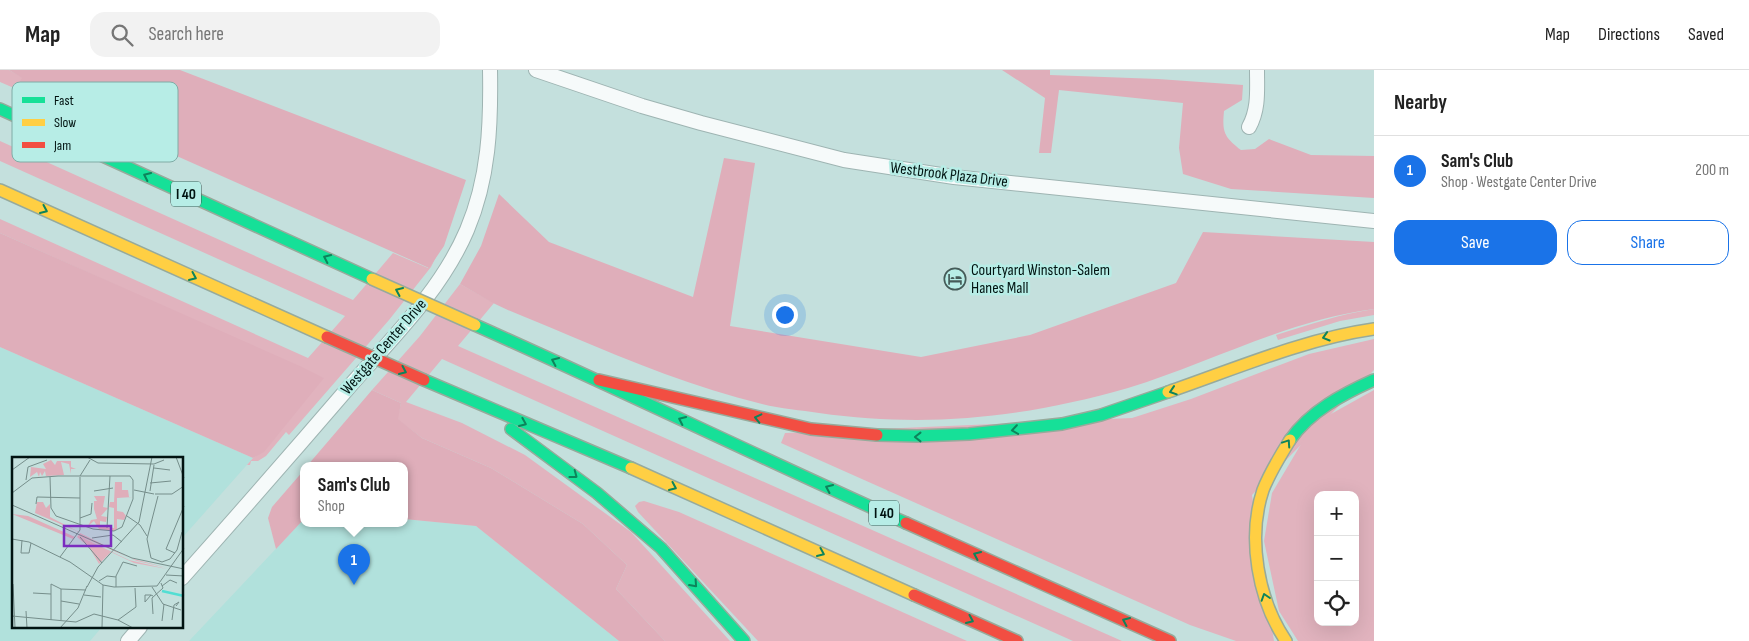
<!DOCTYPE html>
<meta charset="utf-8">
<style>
:root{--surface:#fff;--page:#f2f2f2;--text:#222;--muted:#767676;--line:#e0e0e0;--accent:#1a73e8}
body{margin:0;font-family:"Sofia Sans Condensed",sans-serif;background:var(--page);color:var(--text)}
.controls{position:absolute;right:15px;bottom:15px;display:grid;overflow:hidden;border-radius:10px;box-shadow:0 5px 20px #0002}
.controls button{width:45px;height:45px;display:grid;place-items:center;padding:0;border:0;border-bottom:1px solid var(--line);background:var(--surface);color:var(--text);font:25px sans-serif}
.you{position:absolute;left:784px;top:244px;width:18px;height:18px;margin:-12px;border:4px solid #fff;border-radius:50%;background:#1a73e8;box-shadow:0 0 0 8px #1a73e833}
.badge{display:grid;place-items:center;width:32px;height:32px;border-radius:50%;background:var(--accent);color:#fff;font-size:16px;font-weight:700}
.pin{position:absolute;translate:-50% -41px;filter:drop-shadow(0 1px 2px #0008)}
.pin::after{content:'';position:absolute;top:26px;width:18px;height:15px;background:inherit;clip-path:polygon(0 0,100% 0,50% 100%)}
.popup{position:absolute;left:300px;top:392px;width:108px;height:65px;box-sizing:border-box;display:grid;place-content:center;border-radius:10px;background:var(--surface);filter:drop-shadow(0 1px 4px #0005);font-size:16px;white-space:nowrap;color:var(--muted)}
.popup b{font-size:19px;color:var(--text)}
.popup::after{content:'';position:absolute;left:50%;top:100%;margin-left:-10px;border:10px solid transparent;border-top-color:var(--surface)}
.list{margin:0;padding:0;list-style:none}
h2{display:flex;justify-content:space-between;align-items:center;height:65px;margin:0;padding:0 20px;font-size:21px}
h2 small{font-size:16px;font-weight:400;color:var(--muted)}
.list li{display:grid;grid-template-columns:32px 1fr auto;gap:15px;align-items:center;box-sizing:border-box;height:70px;padding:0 20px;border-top:1px solid var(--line)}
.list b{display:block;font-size:19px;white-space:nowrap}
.list p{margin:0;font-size:16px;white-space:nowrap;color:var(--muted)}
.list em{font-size:16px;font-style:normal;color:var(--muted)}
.actions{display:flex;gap:10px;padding:15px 20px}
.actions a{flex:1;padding:11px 0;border:1px solid var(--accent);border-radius:15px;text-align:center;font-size:18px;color:var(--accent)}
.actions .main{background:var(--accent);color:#fff}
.icon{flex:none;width:28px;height:28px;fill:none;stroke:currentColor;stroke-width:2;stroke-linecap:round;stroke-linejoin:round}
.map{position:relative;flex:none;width:1374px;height:571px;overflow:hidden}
header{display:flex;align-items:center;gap:30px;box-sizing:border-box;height:70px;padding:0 25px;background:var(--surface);border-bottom:1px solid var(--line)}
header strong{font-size:24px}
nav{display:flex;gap:28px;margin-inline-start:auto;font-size:18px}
.search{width:350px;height:45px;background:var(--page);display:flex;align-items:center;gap:12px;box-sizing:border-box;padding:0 18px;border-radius:15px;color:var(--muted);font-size:19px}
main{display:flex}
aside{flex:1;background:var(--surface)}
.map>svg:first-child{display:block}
</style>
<header>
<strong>Map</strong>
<div class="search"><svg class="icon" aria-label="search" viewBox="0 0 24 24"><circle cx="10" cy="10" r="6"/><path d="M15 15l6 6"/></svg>Search here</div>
<nav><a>Map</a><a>Directions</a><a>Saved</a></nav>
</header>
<main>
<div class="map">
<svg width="1374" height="571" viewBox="0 0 1374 571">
<rect width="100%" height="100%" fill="#c4e0dd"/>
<g fill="#b1e1dc">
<polygon points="0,277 253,388 183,467 182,388 14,388 14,557 102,557 90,571 0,571"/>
<polygon points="304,449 304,454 404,454 404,449 476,456 619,571 189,571"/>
</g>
<g fill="#e1b3be" fill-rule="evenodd">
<polygon points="0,0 9,0 23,8 14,18 0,12"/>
<polygon points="0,71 353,230 393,183 428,198 436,187 431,197 389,250 289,365 286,362 266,386 258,391 251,391 250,395 247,395 253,388 264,381 323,308 0,163 0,149 308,288 345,246 0,91"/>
<polygon points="460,214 494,233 458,276 1122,571 1073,571 442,289 406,332 462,353 525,385 631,462 730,571 665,571 616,519 627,495 583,454 491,398 422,368 397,349 401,333 372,320 420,266"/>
<path d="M1374 239V245L1340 251 1278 270 1276 265C1308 255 1340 244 1374 239Z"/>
<polygon points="1374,269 1374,300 1252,425 1274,571 1236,571 1190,555 781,373 785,363 1132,348 1191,329 1309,284"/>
<path d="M1374 320V571H1298L1279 541 1264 471 1272 423 1313 354ZM1318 425H1355V552H1318Z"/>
<polygon points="644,431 679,442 967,571 758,571 638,442 635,436 639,432"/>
</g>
<g fill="#dfaeba">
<polygon points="9,0 180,0 466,110 444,176 429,198 17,15 22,8"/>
<path d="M1002 0H1050V5L1158 9 1243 15 1242 30 1224 41C1222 62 1224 67 1241 80L1255 79 1269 69 1311 85 1374 86V128L1231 119 1183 104 1179 78 1183 33 1059 20 1051 83H1039L1045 28Z"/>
<path d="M724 88 755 93 730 256 921 287 1030 265 1176 213 1203 162 1374 172V239C1288 250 1210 293 1128 318 1023 348 927 358 819 343 801 340 781 339 762 334 696 318 632 292 568 265 544 254 517 245 493 233 482 227 471 220 460 214L481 176 499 124 549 172 693 227Z"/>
<polygon points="0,163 302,297 324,308 264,382 253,388 0,277"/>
<polygon points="372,320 401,333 398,349 422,368 491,398 583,454 627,495 616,519 665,571 619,571 476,456 404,449 404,396 307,396"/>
<polygon points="304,400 304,449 276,479 268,448 272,437"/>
</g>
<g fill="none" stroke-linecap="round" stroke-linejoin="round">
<g stroke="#9eb4b2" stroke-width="16">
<g id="street">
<polyline points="536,0 642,36 701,53 844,90 954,107 1374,151"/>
<path d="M1249 57C1259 39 1257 20 1257 0"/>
<path d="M182 508C238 445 294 381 349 317 392 268 441 221 467 160 489 108 491 55 490 0"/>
<polyline points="128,571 140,557"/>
</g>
</g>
<g stroke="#97aa9b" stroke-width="14">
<g id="fast">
<polyline points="0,39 372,209"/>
<path d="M475 255C619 319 761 388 906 453"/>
<polyline points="424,310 631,398"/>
<polyline points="511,359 597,423 661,478 744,571"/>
<polyline points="877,365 917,366 969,364 1062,354 1101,345 1168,322"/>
<path d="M1290 370C1310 341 1343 324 1374 310"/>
</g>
</g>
<g stroke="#97aa9b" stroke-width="14">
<g id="slow">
<polyline points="0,120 327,267"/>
<path d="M1168 322C1235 299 1304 269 1374 259"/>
<polyline points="631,398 914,525"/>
<path d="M1286 571C1258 530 1247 468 1263 420 1270 402 1280 386 1290 370"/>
</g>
</g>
<g stroke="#97aa9b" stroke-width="14">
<g id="jam">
<polyline points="599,310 811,359 877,365"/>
<polyline points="906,453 1170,571"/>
<polyline points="914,525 1017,571"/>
</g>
</g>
<use href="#street" stroke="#f6fafa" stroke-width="14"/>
<use href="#fast" stroke="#16e098" stroke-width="11"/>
<use href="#slow" stroke="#ffcf43" stroke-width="11"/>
<use href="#jam" stroke="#f24e42" stroke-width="11"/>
<g stroke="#97aa9b" stroke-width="14" stroke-linecap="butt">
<polyline id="slow-bridge" points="372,209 475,255"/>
</g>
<g stroke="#97aa9b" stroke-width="14" stroke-linecap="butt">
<polyline id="jam-bridge" points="327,267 424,310"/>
</g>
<use href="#slow-bridge" stroke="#ffcf43" stroke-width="11"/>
<use href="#jam-bridge" stroke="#f24e42" stroke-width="11"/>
</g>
<defs><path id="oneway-chevron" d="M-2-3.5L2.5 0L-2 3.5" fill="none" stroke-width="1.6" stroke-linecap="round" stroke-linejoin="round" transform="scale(1.25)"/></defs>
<g stroke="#0d845b">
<use href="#oneway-chevron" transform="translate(147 106) rotate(-155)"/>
<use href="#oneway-chevron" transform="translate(44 140) rotate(24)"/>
<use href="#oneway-chevron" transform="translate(327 188) rotate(-155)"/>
<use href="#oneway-chevron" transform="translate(193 207) rotate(24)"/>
<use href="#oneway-chevron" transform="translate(399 221) rotate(-156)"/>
<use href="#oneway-chevron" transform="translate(1326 267) rotate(163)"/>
<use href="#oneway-chevron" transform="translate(555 291) rotate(-156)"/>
<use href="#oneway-chevron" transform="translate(403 301) rotate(24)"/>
<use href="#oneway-chevron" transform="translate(1173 321) rotate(162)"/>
<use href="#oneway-chevron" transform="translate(758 348) rotate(-167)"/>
<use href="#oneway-chevron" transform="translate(682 350) rotate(-155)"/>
<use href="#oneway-chevron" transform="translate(523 353) rotate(23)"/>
<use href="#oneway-chevron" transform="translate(1015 360) rotate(172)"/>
<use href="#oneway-chevron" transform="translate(918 367) rotate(180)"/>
<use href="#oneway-chevron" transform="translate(1287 373) rotate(-56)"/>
<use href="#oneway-chevron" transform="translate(574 405) rotate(37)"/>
<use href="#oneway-chevron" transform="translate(673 417) rotate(24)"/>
<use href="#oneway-chevron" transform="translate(829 418) rotate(-156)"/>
<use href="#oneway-chevron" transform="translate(821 483) rotate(24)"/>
<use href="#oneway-chevron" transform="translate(977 485) rotate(-156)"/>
<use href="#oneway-chevron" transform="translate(694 514) rotate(48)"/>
<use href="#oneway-chevron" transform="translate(1265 527) rotate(-108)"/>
<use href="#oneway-chevron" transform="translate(970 550) rotate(24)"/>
<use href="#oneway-chevron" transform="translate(1126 551) rotate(-156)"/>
</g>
<defs>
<g id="hotel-ring" transform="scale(1.125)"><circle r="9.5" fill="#b7ede6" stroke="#455b58" stroke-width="1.5"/><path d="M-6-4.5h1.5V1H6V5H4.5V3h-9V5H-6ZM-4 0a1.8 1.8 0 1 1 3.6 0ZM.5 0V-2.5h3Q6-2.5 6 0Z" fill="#455b58"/></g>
</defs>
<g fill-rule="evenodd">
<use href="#hotel-ring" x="955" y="209"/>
</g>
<g text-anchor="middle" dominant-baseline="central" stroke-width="5" stroke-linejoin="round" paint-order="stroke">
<g fill="#b7ede6" stroke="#385451" stroke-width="1">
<rect x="171" y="111.5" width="30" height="25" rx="4"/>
<rect x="869" y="430.5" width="30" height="25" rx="4"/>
</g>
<g font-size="15" font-weight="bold" fill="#011311">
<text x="186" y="124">I 40</text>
<text x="884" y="443">I 40</text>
</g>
<g font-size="16" fill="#011311" stroke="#b7ede6">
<text transform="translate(949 105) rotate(7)">Westbrook Plaza Drive</text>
<text transform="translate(384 277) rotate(-49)">Westgate Center Drive</text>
</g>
<g font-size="16" fill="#011311" stroke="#b7ede6" text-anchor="start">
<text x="971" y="200">Courtyard Winston-Salem<tspan x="971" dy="18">Hanes Mall</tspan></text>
</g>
</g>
<g transform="translate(12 387)">
<rect width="171" height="171" fill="#c4e0dd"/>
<path d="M68 76 118 101 156 111 125 104 67 79 117 103 155 112 122 106 99 95 87 107 77 90 65 80Z" fill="#e1b3be"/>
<path d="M39 3 43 8 45 4H59V10L64 12H59V17L57 7 49 5 52 18 34 19 33 14 30 19 28 15 27 20 25 15 18 20 19 10 34 12 31 7ZM103 25H110V33H116L117 40H121L105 41V54L111 55 114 59 112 63 105 62V72L102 74 87 72 82 64 76 69 79 63 85 62 82 52V44H85L82 39H93L91 50 96 51 89 59 95 60 94 65 88 64V69L102 71V51L97 50 98 45H102ZM25 45H31L34 51 38 47V60L67 75 23 56ZM0 57 16 59 63 80 61 82Z" fill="#dfaeba"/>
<path fill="none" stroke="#53ded3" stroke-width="2.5" d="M150 134 172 139"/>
<path fill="none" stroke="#768e8b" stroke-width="1" d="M75 0 86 6 142 7 152 3M164 0 172 21M142 11 158 13M0 13 18 0M68 19 78 3M14 23 16 10 35 3M138 26 159 24M122 33 142 37M82 34 101 31M138 34 142 8M0 36 20 21 46 19H118L121 23V42L110 70 102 74 81 72 44 59 39 51 38 20M143 37H160L172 29M146 39 135 82 139 101 150 105 158 102 165 93 170 75M24 47 25 40 68 41M0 48 120 101 172 112M115 59 128 68 135 79M68 61 79 57 80 46M95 71 98 19M68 80 90 106M80 81 101 78 110 85M0 82 17 85 58 105 91 128 102 130 145 129 172 91M10 83 9 96H17L19 86M163 96 154 92 172 49M48 100 68 73V20M154 118 172 119M87 124 95 119 104 120M1 127 3 171M150 129 158 123 165 126M75 130 86 110 127 65 140 0M104 130V119L111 105 125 109M140 130 151 147 169 153M21 136 39 137M72 138 89 140M139 138 133 145V138H139L141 139M49 144 67 147M14 154 15 171M141 157 140 141 151 131 149 126M0 159 64 165 82 157 106 163 121 171M39 163V127L49 132 74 133M49 163V132M106 163 124 150 123 131M160 163 162 148 167 145 164 149M150 164 152 147M48 171 66 151 75 129M90 171 91 128"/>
<path fill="#7b2cbf" fill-opacity="0.15" stroke="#7b2cbf" stroke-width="2.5" d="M52 69H99V89H52Z"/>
<rect width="171" height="171" fill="none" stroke="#011311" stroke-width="2.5"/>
</g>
<rect x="12" y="12" width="166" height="80" rx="8" fill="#b7ede6" stroke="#80aca6" stroke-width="1"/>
<rect x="22" y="27" width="23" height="6" fill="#16e098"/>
<rect x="22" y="49" width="23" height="7" fill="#ffcf43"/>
<rect x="22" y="72" width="23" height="6" fill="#f24e42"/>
<g font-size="14" fill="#011311">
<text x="54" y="35">Fast</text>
<text x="54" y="57">Slow</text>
<text x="54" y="80">Jam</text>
</g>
</svg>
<div class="controls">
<button>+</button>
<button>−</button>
<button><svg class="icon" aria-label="locate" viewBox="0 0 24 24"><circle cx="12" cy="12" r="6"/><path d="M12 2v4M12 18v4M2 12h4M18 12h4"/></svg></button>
</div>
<div class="you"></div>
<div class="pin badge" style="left:354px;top:515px">1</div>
<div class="popup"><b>Sam's Club</b>Shop</div>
</div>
<aside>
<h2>Nearby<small></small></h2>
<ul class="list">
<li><span class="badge">1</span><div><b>Sam's Club</b><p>Shop · Westgate Center Drive</p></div><em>200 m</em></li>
</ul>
<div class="actions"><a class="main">Save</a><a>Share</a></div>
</aside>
</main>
